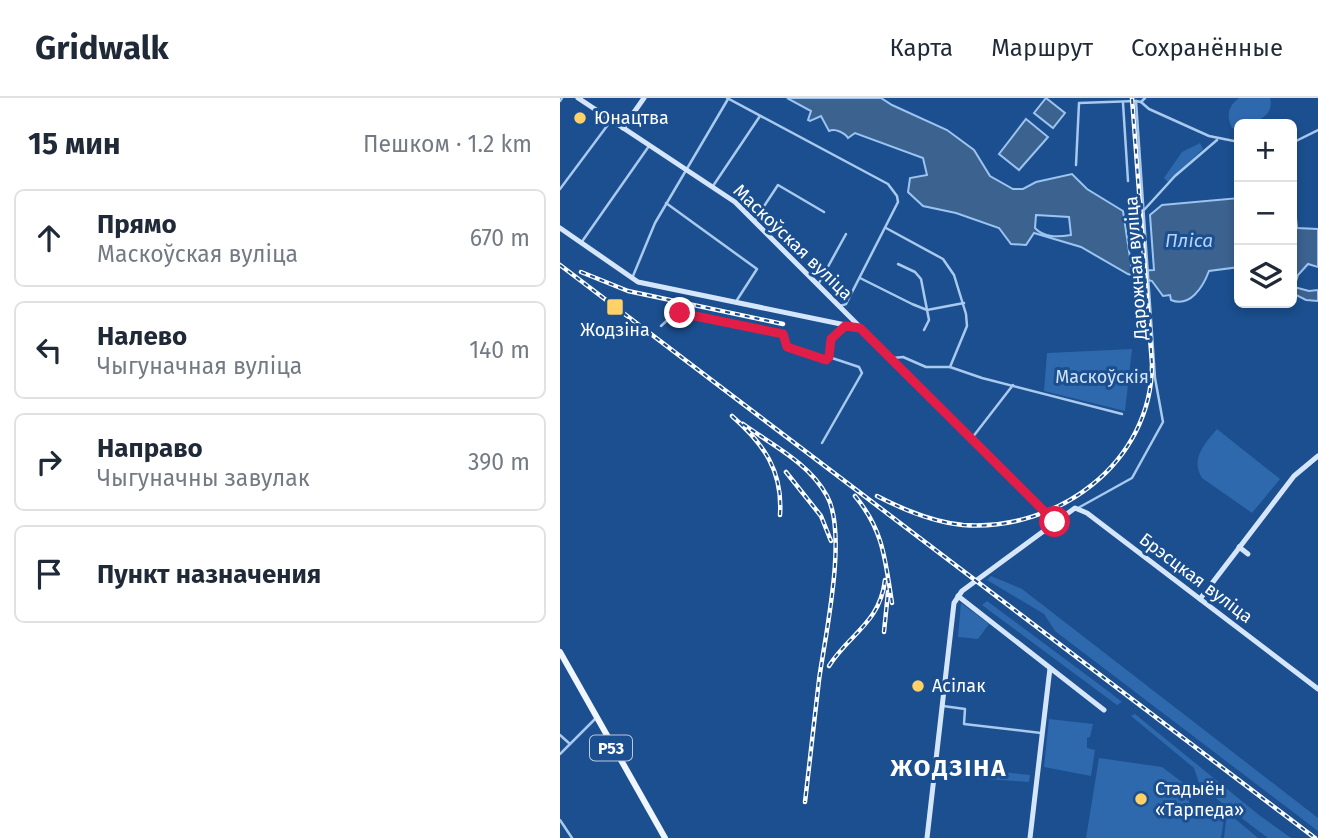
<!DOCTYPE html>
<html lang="ru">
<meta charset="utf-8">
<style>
:root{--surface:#fff;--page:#f6f6f7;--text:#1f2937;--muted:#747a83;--line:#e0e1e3}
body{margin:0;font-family:"Fira Sans",sans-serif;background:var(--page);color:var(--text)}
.controls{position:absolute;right:21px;top:21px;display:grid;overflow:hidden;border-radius:10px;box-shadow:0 4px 10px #0003}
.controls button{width:63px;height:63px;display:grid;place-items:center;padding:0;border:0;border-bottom:2px solid var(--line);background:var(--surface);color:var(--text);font:35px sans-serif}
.stop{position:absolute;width:21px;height:21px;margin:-16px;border:5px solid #e11d48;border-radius:50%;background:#fff}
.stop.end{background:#e11d48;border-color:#fff;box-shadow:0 2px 7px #0008}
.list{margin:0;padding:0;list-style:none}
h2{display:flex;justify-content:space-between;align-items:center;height:91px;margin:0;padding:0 28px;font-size:30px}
h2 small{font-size:23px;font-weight:400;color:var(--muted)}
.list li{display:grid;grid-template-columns:46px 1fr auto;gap:21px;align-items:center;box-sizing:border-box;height:98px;margin:0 14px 14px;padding:0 14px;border:2px solid var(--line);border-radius:10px}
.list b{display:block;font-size:26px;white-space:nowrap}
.list p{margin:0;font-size:23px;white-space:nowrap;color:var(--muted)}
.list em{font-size:23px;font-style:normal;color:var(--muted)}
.icon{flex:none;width:38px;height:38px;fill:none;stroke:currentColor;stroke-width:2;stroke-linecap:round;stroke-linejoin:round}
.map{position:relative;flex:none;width:758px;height:740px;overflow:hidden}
header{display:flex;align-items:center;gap:42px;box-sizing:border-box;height:98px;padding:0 35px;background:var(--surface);border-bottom:2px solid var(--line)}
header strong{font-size:33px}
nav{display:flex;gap:38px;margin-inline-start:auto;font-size:24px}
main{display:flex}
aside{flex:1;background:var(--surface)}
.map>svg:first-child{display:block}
</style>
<header>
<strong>Gridwalk</strong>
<nav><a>Карта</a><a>Маршрут</a><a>Сохранённые</a></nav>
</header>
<main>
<aside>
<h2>15 мин<small>Пешком · 1.2 km</small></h2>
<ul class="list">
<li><svg class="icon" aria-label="ahead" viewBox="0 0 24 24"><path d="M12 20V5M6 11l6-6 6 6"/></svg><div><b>Прямо</b><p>Маскоўская вуліца</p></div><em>670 m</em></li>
<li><svg class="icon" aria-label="left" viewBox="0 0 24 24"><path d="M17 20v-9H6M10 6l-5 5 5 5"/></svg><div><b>Налево</b><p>Чыгуначная вуліца</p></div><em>140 m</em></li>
<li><svg class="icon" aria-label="right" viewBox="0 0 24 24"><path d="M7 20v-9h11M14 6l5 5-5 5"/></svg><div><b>Направо</b><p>Чыгуначны завулак</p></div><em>390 m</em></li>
<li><svg class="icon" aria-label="arrive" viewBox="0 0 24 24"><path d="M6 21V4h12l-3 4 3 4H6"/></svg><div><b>Пункт назначения</b></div></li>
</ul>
</aside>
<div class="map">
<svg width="758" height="740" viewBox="0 0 758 740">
<rect width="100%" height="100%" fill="#1b4f8f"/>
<g fill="#2e69ad">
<path d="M679 0H710C715 19 694 26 679 26V31L672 30C666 18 668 8 679 0Z"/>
<polygon points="640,45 643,51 608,84 604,80 622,54"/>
<polygon points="572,251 565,313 484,293 487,255"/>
<path d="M657 331 720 381 692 415 642 380C630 361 645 345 657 331Z"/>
<polygon points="431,478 462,491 758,720 758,733 495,533 484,516 427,482"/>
<polygon points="427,503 548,593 562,604 557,607 422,507"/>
<polygon points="401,505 429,526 418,541 398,539"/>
<polygon points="575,616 699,717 731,740 708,740 692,728 640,688 634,670 571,618"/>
<polygon points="489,621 533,626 530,639 527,640 527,650 535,652 531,678 484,669"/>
<polygon points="539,660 602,669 630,690 629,707 665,713 661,740 526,740"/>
<polygon points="385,668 470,677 469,684 385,678 383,672"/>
<polygon points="667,714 698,740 664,740"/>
</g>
<g fill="#3c6290" stroke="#9cc4f0" stroke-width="2" fill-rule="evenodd">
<path d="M227 0H321L332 7 387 32 414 52 430 78 453 91H463L476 84 512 76 527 91 563 113 572 173 594 172 590 117 602 107 679 100V169L649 173C643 189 630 210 611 202L610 197 603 198 592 183 568 176 521 149 474 135 466 147 451 146 439 130 396 115 363 108 348 94 350 80 367 77 363 60 295 35 288 40C285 35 275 30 269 33L261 18 250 23 248 22 251 13ZM476 117 509 119 511 137C498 139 484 140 475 130Z"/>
<polygon points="486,0 505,15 493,30 474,15"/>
<polygon points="466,21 488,39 459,72 439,56"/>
<polygon points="732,108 735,110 737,130 758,131 758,169 748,166 738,177 734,189 749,193 758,192 758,203 746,202 732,195"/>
</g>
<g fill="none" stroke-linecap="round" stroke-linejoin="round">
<g stroke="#a9c9ee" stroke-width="2.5">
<polyline points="167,0 328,86 337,98 338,104 286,206 280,208"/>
<polyline points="0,3 2,0"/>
<polyline points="581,4 589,11 649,38 679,44"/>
<polyline points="563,5 568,83"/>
<polyline points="732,45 758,32"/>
<polyline points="516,67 519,5 576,3"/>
<polyline points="153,88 200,18"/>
<polyline points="0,91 50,24"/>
<polyline points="106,105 197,171 177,202"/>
<polyline points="584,112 615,78 657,42"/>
<polyline points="195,122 218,87 264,114"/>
<polyline points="326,130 383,161 394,177 406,216 407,228 390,269"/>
<polyline points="21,145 89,48"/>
<polyline points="338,166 355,174 361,181 369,222 364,232"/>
<polyline points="73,178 95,125 168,1"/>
<polyline points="300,180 352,206 367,212 404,205"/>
<polyline points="259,185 286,136"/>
<polyline points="101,228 113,217 120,215 223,236 227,249 257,261 267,262 269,259"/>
<polyline points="333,260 343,259 366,269 390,269 422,280 562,316"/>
<polyline points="412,340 453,287"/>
<polyline points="262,345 302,275 299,269 269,259 271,241 285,228"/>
<polyline points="518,410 572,380 603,324 595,280 576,3 581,4 585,0"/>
<polyline points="383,608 405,611 404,626 481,635"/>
<polyline points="0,637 10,646"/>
<polyline points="0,656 37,619"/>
<polyline points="0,722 12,740"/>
</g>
<g stroke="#d6e6fa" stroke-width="5">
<polyline points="18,0 175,104 495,424"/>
<polyline points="63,30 84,0"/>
<polyline points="0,130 78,184 300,230"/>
<polyline points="679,449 688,456"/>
<polyline points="398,498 544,612"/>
<polyline points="640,501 734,378 758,358"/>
<polyline points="367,740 394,505 402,493 515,410 527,415 758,591"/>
<polyline points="470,740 490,570"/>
</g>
<polyline stroke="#f0f6ff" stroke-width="6" points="0,554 105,740"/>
<g stroke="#fff" stroke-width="4.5">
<g id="rail">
<polyline points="0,167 755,740"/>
<polyline points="21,174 68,193 223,226"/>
<path d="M172 318C204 346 223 373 220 417"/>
<path d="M183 326C212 347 249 365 267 398 288 436 265 538 259 582 254 623 250 663 245 704"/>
<polyline points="226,374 261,418 271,443"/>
<path d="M295 398C324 433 325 462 332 505"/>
<path d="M317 398C344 412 372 424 403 427 497 434 592 365 592 266L572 0"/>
<polyline points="324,534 328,494"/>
<path d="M269 568C289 536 320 525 325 482"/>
</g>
</g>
<use href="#rail" stroke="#1b4f8f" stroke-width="2" stroke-dasharray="5" stroke-linecap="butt"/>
</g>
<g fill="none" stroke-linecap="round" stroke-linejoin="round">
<polyline stroke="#e11d48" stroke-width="9" points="120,215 223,236 227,249 266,262 269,259 271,241 285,228 300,230 495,424"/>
</g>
<g fill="#ffd166" stroke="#1b4f8f" stroke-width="2.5">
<circle cx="20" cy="20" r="7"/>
<rect x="46" y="200" width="18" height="18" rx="3.5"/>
<circle cx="358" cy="588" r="7"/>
<circle cx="581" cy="701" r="7"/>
</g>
<g text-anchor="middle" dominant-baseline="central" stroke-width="6" stroke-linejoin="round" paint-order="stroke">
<rect fill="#1b4f8f" stroke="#bbcadd" stroke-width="2" x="30" y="637.5" width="42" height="25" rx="5"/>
<g font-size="16" font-weight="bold" fill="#fff">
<text x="51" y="650">Р53</text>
</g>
<g font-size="18" fill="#fff" stroke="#1b4f8f" text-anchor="start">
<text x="34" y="20">Юнацтва</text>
<text x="55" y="232" text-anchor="middle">Жодзіна</text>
<text x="372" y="588">Асілак</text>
<text x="595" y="691">Стадыён<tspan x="595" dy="21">«Тарпеда»</tspan></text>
</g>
<g font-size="18" fill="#fff" stroke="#1b4f8f">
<text transform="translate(233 144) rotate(44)">Маскоўская вуліца</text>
<text transform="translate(576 170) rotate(-94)">Дарожная вуліца</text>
<text transform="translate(636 480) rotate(37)">Брэсцкая вуліца</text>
</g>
<g font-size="18" fill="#cfe3fa" stroke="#1b4f8f">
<text x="542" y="279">Маскоўскія</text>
</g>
<g font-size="19" font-style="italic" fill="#b5d3f5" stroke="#1b4f8f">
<text x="629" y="142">Пліса</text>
</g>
<g font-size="24" font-weight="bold" letter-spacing="2" fill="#fff" stroke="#1b4f8f">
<text x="389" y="670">ЖОДЗІНА</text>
</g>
</g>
</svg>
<div class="controls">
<button>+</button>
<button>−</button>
<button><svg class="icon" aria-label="layers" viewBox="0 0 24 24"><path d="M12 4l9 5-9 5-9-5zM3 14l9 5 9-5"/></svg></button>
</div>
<div class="stop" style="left:495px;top:424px"></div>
<div class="stop end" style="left:120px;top:215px"></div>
</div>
</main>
